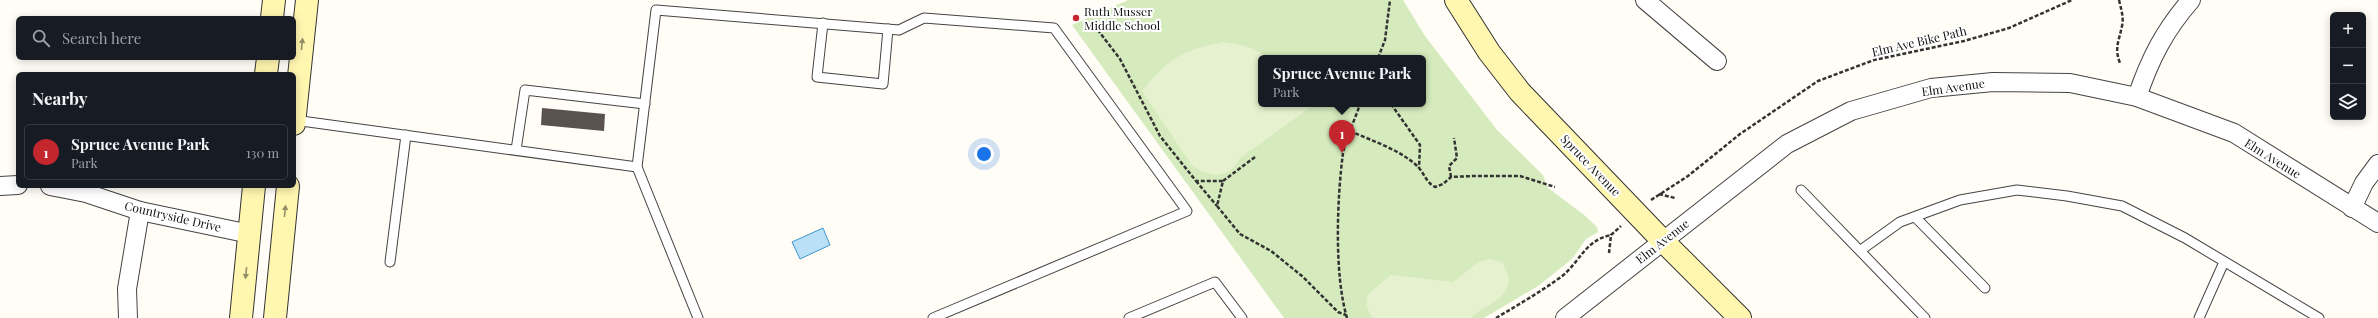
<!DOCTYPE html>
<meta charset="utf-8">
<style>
:root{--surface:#171b24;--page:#20242c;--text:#f1f3f6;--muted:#9ea1a6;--line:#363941;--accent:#c4262e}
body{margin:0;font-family:"Playfair Display",serif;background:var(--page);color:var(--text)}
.controls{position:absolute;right:12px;top:12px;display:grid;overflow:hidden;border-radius:6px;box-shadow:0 2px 10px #0003}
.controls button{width:36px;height:36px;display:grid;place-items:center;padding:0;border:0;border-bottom:1px solid var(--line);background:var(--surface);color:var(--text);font:20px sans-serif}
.you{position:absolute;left:984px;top:154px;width:14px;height:14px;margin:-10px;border:3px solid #fff;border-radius:50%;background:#1a73e8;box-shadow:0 0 0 6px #1a73e833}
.badge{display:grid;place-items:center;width:26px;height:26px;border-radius:50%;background:var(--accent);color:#fff;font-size:13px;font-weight:700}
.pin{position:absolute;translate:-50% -33px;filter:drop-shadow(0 1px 2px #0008)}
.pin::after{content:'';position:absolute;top:21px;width:14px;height:12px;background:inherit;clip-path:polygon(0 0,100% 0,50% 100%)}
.popup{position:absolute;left:1258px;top:55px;width:168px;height:52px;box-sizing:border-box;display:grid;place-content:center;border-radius:6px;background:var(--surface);filter:drop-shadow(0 1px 3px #0005);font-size:13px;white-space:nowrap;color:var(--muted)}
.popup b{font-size:15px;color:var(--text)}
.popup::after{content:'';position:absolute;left:50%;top:100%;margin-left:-8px;border:8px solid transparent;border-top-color:var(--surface)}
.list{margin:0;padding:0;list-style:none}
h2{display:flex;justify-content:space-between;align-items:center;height:52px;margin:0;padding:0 16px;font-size:17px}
h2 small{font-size:13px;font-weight:400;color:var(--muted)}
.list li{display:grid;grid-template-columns:26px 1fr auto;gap:12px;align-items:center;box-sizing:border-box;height:56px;margin:0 8px 8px;padding:0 8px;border:1px solid var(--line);border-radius:6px}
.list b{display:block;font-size:15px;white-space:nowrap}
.list p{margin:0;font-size:13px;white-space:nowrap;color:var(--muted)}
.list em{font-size:13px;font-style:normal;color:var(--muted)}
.icon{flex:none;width:22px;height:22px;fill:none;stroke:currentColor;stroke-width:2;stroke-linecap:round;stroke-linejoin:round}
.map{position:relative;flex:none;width:2378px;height:318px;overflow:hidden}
.search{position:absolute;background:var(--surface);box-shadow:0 2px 10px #0003;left:16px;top:16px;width:280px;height:44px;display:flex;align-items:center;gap:10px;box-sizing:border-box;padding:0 14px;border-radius:6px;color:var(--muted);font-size:15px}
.panel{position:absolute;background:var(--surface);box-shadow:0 2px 10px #0003;left:16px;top:72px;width:280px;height:116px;border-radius:6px}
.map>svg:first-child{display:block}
</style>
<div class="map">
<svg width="2378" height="318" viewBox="0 0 2378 318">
<rect width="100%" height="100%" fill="#fffdf5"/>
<path fill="#d5ebbd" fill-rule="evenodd" d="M1128 0H1403L1425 36 1497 130 1543 175 1548 188 1583 214 1597 227 1598 232 1586 239 1572 259 1538 286 1484 318H1284L1072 25ZM1261 58H1423V104H1261Z"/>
<g fill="#e6f2cf">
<path d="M1223 42 1246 46 1271 58H1261V104H1310L1312 106 1239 159C1228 181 1207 177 1191 164L1142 91C1170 58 1180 51 1223 42Z"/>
<path d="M1490 259 1502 262C1522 295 1491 301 1470 318H1373C1367 311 1366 304 1367 295L1391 275 1453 282 1479 262Z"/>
</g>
<polygon fill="#b9e0f7" stroke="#3f96cf" points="823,228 830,245 800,259 792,242"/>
<polygon fill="#5a524d" points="542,108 605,114 604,131 541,125"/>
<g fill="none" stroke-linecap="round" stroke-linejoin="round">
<g stroke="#444" stroke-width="11">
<g id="lane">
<polyline points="823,23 817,77 883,84 888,29"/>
<polyline points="294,120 637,167"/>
<polyline points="516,150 525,90 645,104"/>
<polyline points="1801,190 1925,318"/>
<polyline points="1915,217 1985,288"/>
<polyline points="1861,250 1900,222 1960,200 2017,190 2067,196 2122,206 2185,238 2319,318"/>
<polyline points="390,262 406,135"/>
<polyline points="698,318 637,167 656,10 899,30 924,18 1054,28 1187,211 933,318"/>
<polyline points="1129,318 1215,282 1242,318"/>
<polyline points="2199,318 2224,262"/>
</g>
</g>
<g stroke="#444" stroke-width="20">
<g id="street">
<polyline points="1645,0 1717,61"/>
<path d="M2137 97C2150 59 2164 31 2191 0"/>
<polyline points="0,186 18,185"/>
<polyline points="50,186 86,193 140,211 250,234"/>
<polyline points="2352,208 2364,183 2378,164"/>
<polyline points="128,318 127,289 140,211"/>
<polyline points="1565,318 1787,144 1851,111 1931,88 1993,82 2070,83 2137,97 2234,133 2378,223"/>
</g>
</g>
<g stroke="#333" stroke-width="24">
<g id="secondary">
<polyline points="1456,0 1489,52 1520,92 1662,240 1740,318"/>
<polyline points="272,18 274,0"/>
<polyline points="266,74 268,58"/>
<polyline points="294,124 307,0"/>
<polyline points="241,318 254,186"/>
<polyline points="275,318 288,186"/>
</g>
</g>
<g stroke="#333" stroke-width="2.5" stroke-dasharray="4 2" stroke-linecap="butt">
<path d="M2119 0C2121 9 2124 17 2122 26 2119 41 2114 48 2120 63"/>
<polyline points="1094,25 1120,59 1160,136 1196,181 1223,181 1217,206 1240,234 1271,251 1302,276 1338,312 1346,315"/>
<polyline points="1378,58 1385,40 1390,0"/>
<polyline points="1391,104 1420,145 1419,168"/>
<path d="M1350 131C1372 141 1402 150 1419 168 1425 175 1426 182 1435 187L1443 184 1451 177 1474 176H1520L1555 187"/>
<polyline points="1451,177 1449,166 1457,158 1454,138"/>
<polyline points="1196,181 1217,206"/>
<polyline points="1223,181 1255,157"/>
<polyline points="1659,194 1675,198"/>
<polyline points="1651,200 1688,176 1740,134 1818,81 1874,60 1964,41 2009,28 2072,0"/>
<polyline points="1609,253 1611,235 1621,226"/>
<path d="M1347 318C1334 274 1337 199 1343 153 1346 137 1355 120 1360 104"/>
<path d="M1496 318C1518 305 1540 292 1561 277 1581 261 1584 241 1611 235"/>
</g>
<use href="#lane" stroke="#fff" stroke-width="9"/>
<use href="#street" stroke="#fff" stroke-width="18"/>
<use href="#secondary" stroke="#fff6b0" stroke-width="22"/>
</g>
<defs><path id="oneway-solid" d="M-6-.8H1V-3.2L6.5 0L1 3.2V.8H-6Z"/></defs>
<g fill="#948f68">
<use href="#oneway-solid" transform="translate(302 44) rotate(-84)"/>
<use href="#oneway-solid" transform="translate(285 211) rotate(-84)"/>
<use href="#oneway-solid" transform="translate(246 273) rotate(96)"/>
</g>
<circle fill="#c4262e" stroke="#fff" stroke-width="1.5" cx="1076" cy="18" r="4"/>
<g text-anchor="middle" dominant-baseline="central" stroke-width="4" stroke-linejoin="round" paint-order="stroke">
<g font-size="12" fill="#111" stroke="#fff" text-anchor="start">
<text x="1084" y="11">Ruth Musser<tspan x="1084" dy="14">Middle School</tspan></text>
</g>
<g font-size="12" fill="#111" stroke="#fff">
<text transform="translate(1919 41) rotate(-13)">Elm Ave Bike Path</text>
<text transform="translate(1953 87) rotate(-8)">Elm Avenue</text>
<text transform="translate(2273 158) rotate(32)">Elm Avenue</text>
<text transform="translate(1591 165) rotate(46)">Spruce Avenue</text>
<text transform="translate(173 216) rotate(13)">Countryside Drive</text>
<text transform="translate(1662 241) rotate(-38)">Elm Avenue</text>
</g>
</g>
</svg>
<div class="controls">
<button>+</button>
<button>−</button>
<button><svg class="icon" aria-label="layers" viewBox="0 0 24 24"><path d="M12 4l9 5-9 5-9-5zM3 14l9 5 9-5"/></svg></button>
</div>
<div class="you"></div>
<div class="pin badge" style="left:1342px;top:153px">1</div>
<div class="popup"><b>Spruce Avenue Park</b>Park</div>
<div class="search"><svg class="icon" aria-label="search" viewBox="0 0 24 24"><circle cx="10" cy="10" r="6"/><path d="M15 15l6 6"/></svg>Search here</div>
<section class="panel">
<h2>Nearby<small></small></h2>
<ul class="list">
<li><span class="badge">1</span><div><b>Spruce Avenue Park</b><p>Park</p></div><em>130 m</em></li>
</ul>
</section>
</div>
